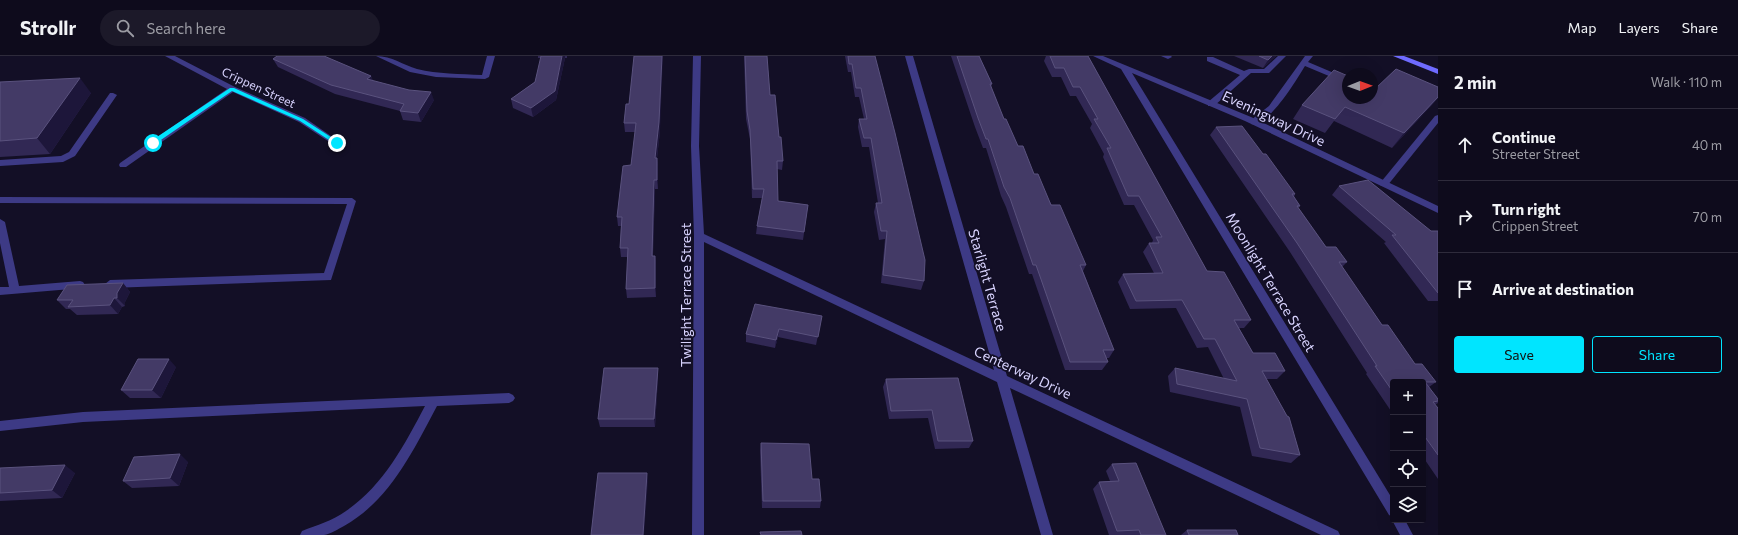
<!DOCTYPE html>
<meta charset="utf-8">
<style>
:root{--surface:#0e0b1c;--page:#1c1929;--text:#f1f3f6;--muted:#9b9ba3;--line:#2e2b3b;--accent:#00e5ff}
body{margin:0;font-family:Commissioner,sans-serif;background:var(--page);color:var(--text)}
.controls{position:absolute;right:12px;bottom:12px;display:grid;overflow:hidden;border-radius:4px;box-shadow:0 4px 16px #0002}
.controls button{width:36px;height:36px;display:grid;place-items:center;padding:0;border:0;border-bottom:1px solid var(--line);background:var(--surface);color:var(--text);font:20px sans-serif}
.compass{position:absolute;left:1342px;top:12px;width:36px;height:36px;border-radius:50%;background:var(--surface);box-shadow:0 4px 16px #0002;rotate:89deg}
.stop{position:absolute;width:12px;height:12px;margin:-9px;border:3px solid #00e5ff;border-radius:50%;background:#fff}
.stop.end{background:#00e5ff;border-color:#fff;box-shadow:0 1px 4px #0008}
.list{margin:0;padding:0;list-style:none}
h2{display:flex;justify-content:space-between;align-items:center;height:52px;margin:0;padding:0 16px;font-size:17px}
h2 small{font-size:13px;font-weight:400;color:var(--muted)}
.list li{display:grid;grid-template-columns:26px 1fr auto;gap:12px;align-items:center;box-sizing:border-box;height:72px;padding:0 16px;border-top:1px solid var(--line)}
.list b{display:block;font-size:15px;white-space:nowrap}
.list p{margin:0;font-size:13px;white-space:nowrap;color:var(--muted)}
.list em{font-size:13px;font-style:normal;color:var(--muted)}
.actions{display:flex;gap:8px;padding:12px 16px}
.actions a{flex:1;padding:9px 0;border:1px solid var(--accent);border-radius:4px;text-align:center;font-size:14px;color:var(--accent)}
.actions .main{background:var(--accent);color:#111}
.icon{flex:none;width:22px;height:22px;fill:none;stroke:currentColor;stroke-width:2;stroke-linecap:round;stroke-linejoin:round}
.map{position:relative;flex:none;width:1438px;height:479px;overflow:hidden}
header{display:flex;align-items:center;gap:24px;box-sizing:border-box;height:56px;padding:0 20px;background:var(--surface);border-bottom:1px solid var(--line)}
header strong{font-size:19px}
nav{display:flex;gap:22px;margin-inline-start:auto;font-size:14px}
.search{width:280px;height:36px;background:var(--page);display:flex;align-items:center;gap:10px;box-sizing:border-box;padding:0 14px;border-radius:22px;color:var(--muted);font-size:15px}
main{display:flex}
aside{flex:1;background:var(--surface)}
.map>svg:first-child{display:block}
</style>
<header>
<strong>Strollr</strong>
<div class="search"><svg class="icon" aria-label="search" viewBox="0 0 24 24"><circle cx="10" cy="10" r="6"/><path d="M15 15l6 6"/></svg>Search here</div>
<nav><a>Map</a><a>Layers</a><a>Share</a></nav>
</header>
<main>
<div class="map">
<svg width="1438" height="479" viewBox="0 0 1438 479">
<rect width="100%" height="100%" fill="#130f26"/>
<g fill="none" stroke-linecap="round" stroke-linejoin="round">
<g fill="#3d3a85" fill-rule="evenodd">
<polygon points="1161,0 1171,0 1172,1 1168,3"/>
<polygon points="1278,0 1286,0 1269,17 1251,17 1214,50 1208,50 1208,46 1240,19 1207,5 1207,1 1213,1 1244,15 1249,13 1264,13"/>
<path d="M1305 0H1313L1308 6 1348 23V28L1305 10C1297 23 1268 72 1251 68V64L1269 50Z"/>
<polygon points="110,37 113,37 117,39 75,100 63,106 0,110 0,104 61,100 69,96"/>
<polygon points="1438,59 1438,67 1387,130 1381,130 1380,128 1381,126 1435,60"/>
<polygon points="0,141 352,142 356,145 331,224 110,232 105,228 110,224 324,217 347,148 0,147"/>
<polygon points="0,163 5,166 19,230 80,225 83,226 85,229 83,232 0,239 0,231 9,231 0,187"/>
<path d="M509 337 513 339 515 342 513 345 509 347 437 350C413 395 390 444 344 470 338 473 331 478 324 479 317 479 308 479 300 479L302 475C317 469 332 465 346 455 383 430 405 388 425 350L83 366 0 375V365L83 356Z"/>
</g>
<g fill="#3d3a85" fill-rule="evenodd">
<polygon points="165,0 175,0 235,31 305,62 341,87 340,89 334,89 299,66 233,36 126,111 120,111 119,109 120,107 227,33"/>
<path d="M376 0C392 0 403 9 417 13 438 18 460 18 482 19L487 0H495L489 21 485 23 436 21 410 16Z"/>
<polygon points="693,0 701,0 699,90 704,178 994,314 905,0 913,0 1007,320 1338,475 1340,479 1321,479 1010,332 1053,479 1041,479 997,326 704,186 704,479 692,479 694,180 691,90"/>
<polygon points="1093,0 1103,0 1251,61 1438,150 1438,157 1245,65 1132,17 1393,444 1393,461 1389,459 1121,13"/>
<polygon points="1393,461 1393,464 1405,464 1413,479 1400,479 1392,464"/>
</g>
<polygon fill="#6f6bff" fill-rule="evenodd" points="1393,0 1404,0 1438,13 1438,18"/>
</g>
<g fill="#312854">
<polygon points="538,0 567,0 567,2 565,2 556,44 533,61 513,52 511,43 535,26 541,2 538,2"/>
<polygon points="744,0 767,0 770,39 783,105 782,114 777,113 778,145 808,149 803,184 756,178 757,170 762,142 752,142 750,83 746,63"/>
<polygon points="845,0 875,0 924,225 921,234 881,227 885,183 879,184 874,156 876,147 878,147 869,91 862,91 858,71 859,63 864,63 859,41 855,41 851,16 848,16"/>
<polygon points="951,0 979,0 992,28 991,31 1004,63 1018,90 1086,209 1083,215 1114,294 1109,302 1106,302 1108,306 1102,314 1065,314 1032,218 1029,218 1006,151 1001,140 986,92 983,92 975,71"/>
<polygon points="1046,0 1088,0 1207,215 1251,264 1244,272 1239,272 1253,297 1285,315 1277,323 1266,323 1300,399 1291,407 1252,400 1240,351 1170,336 1168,320 1175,312 1224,323 1208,291 1197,292 1176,252 1130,253 1118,226 1123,218 1154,217 1143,196 1149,187 1152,187 1153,184 1134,149 1124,149 1103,101 1104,98 1090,72 1092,68 1076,40 1070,40 1061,21 1052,21 1044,5"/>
<polygon points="1234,0 1276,0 1263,12"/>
<polygon points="273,3 371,20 373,25 434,44 421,66 403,64 400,55 335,38 278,11"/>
<polygon points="0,26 91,37 50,98 0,101"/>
<polygon points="1438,31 1438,42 1392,92 1334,65 1325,77 1293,63 1302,49 1376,32"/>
<polygon points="626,48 660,75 657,102 658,111 658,133 655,133 653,200 655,200 656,209 656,241 627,242 626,233 628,201 621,201 620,192 621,170 618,170 617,161 631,109 635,76 625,76 624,67"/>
<polygon points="1216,71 1263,98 1295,138 1294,141 1300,150 1298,152 1326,191 1347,206 1342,211 1382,269 1415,308 1436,326 1429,331 1438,343 1438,347 1435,349 1438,352 1438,423 1423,401 1423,326 1393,326 1393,358 1366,318 1367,317 1290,196 1210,79"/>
<polygon points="1339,130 1431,175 1438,175 1438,245 1428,245 1384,187 1386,186 1332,139"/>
<polygon points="123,227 130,236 125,246 125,250 122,251 118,258 77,259 70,253 66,253 57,244"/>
<polygon points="822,260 816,289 778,281 775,292 746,286 746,278"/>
<polygon points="176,311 161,342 130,342 121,334"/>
<polygon points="658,312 658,321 655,371 600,371 598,363"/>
<polygon points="958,322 973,385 969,392 935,393 928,362 889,363 883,331 886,323"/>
<polygon points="761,387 812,423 821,445 820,452 762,452 760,395"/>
<polygon points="188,406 179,430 132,432 123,425"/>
<polygon points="1112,408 1166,479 1109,479 1093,433 1099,426 1110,425 1106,415"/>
<polygon points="0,412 75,417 62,442 0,445"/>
<polygon points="1187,474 1238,479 1181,479"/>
</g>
<g fill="#1d163a">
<polygon points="562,0 565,0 565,2 556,44 533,61 531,52"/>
<polygon points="662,0 663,0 660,75 656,111 655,102"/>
<polygon points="1272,0 1276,0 1263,12 1268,4"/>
<polygon points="371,20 375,29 367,23"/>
<polygon points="80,22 91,37 50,98 37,82"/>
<polygon points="431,36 434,44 421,66 418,57"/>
<polygon points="1438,41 1438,42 1433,48 1392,92 1404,77"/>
<polygon points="657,102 658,111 658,133 657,124"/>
<polygon points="654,124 655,133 652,209 652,200"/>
<polygon points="655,200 656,209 656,241 655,232"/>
<polygon points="123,227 130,236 125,246 125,250 117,242 117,237"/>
<polygon points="114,242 122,251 118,258 110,249"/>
<polygon points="779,273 778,281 775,292 776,284"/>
<polygon points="169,303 176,311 161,342 152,334"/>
<polygon points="658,312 658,321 655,371 654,363"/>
<polygon points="180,398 188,406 179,430 170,422"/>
<polygon points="65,409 75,417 62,442 52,434"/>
<polygon points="647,417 648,425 644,479 643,479"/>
</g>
<g fill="#433a66" stroke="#5a527e">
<polygon points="277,0 324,0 371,20 367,23 409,34 431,36 418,57 400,55 404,48 331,29 273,3"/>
<polygon points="541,0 562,0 555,35 531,52 511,43 535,26"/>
<polygon points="634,0 662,0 659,66 655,102 657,102 657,124 654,124 652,200 655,200 655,232 626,233 628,192 620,192 622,161 617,161 623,110 631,109 636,67 624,67 626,48 629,48"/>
<polygon points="745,0 767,0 770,39 775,39 779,81 781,81 783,105 777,105 778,145 808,149 804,176 757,170 764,133 753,133 750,74 747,55"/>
<polygon points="848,0 875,0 895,77 925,204 924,225 883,219 887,175 881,175 876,147 882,147 871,82 864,82 859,63 867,63 861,32 856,32 852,8 849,8"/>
<polygon points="957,0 979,0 992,28 990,28 1004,63 1006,63 1018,90 1023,90 1034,118 1038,118 1051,149 1060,149 1086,209 1080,209 1114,294 1103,294 1108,306 1070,306 1036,209 1033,209 1010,142 1004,131 988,83 986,83 978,62"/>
<polygon points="1050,0 1088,0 1207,215 1224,216 1251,264 1234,264 1253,297 1275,297 1285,315 1262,315 1287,360 1289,361 1300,399 1260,392 1247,343 1177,328 1175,312 1237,325 1215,283 1204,283 1182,244 1136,245 1123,218 1163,217 1149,187 1159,187 1156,181 1162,181 1139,140 1128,140 1107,92 1111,92 1094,63 1098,63 1080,31 1073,31 1064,12 1055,12"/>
<polygon points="1259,0 1272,0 1268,4"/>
<polygon points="1396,13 1438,31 1438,41 1404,77 1345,51 1335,63 1302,49 1334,14 1348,20 1348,42 1372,42 1372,30 1376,32"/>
<polygon points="80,22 37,82 0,85 0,26"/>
<polygon points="1242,70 1263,98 1266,98 1295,138 1292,138 1300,150 1297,150 1326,191 1336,191 1347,206 1339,206 1382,269 1388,269 1415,308 1422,308 1436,326 1425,326 1438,343 1438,345 1433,346 1438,352 1438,399 1423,378 1423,326 1393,326 1393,336 1375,310 1377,310 1297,187 1216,71"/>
<polygon points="1368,124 1431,175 1438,175 1438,237 1392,179 1396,179 1339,130"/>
<polygon points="123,227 117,237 117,242 114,242 110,249 68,251 73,244 57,244 67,229"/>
<polygon points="755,248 822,260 818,281 779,273 776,284 746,278"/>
<polygon points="138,303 169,303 152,334 121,334"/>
<polygon points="604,312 658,312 654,363 598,363"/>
<polygon points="958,322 973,385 938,385 932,354 891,355 886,323"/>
<polygon points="761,387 809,388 812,423 819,423 821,445 763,445"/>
<polygon points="180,398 170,422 123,425 134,401"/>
<polygon points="1136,407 1166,479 1141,479 1139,474 1117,475 1099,426 1119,425 1112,408"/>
<polygon points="65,409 52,434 0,437 0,412"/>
<polygon points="598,417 647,417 643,479 591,479"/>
<polygon points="1187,474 1236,474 1238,479 1189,479"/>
<polygon points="801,475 802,479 761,479 760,476"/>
</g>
<polygon fill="#00e5ff" points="230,32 234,32 303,63 340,87 335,88 300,65 232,35 155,88 151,88 151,85"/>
<g text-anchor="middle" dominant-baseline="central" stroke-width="3.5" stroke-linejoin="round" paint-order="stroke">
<g font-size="12" fill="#d9d4ff" stroke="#130f26">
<text transform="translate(259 31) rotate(25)">Crippen Street</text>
</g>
<g font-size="14" fill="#d9d4ff" stroke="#130f26">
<text transform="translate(1274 62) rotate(25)">Eveningway Drive</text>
<text transform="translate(988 224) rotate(74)">Starlight Terrace</text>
<text transform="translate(1271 226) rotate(59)">Moonlight Terrace Street</text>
<text transform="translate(685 239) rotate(-90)">Twilight Terrace Street</text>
<text transform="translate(1023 316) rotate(25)">Centerway Drive</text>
</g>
</g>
</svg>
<div class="controls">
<button>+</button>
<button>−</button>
<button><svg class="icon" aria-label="locate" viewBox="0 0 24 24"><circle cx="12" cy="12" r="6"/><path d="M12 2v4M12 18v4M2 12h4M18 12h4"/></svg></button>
<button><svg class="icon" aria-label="layers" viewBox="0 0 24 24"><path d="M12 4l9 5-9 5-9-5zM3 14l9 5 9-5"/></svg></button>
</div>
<svg class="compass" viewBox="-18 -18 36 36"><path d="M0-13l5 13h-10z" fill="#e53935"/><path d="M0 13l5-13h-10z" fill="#9b9ba3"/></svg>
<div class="stop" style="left:153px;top:87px"></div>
<div class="stop end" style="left:337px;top:87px"></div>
</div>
<aside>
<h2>2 min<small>Walk · 110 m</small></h2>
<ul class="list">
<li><svg class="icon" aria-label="ahead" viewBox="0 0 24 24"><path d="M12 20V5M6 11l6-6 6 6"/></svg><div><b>Continue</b><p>Streeter Street</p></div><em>40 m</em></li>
<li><svg class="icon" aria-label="right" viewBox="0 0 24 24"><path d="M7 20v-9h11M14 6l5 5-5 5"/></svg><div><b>Turn right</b><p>Crippen Street</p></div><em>70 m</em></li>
<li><svg class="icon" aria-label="arrive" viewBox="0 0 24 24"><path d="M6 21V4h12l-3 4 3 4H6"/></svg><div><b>Arrive at destination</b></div></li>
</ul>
<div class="actions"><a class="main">Save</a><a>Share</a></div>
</aside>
</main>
